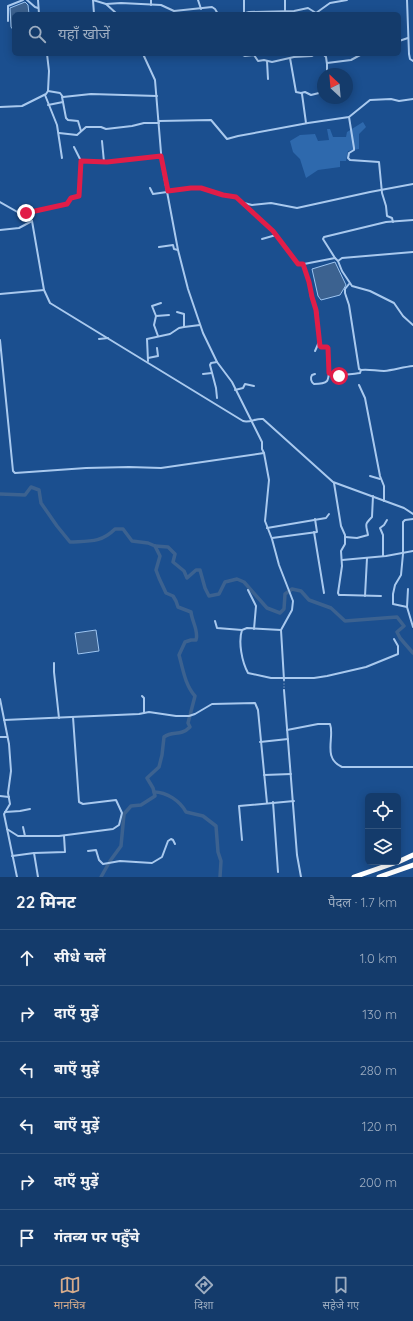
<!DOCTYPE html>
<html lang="hi">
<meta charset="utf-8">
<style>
:root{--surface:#143b6b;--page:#214673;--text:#f1f3f6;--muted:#9dadc1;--line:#33557e;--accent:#d6ab8b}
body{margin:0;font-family:Quicksand,"Noto Sans Devanagari",sans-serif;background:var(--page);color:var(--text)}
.controls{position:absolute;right:12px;bottom:12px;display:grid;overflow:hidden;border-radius:6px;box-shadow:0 2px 10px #0003}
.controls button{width:36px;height:36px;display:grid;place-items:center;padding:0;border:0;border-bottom:1px solid var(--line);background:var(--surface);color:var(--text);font:20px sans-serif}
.compass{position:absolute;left:317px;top:68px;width:36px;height:36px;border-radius:50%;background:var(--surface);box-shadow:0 2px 10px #0003;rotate:334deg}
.stop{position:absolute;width:12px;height:12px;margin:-9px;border:3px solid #e11d48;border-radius:50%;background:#fff}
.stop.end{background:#e11d48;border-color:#fff;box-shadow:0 1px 4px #0008}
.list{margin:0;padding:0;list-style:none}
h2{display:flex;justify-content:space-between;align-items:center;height:52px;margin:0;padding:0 16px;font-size:17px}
h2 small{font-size:13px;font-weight:400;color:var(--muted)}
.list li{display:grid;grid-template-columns:26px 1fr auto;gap:12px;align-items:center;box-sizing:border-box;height:56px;padding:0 16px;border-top:1px solid var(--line)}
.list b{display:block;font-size:15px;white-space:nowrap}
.list em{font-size:13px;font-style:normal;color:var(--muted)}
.icon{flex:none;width:22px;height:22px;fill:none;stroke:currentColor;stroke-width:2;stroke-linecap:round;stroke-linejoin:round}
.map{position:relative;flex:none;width:413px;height:877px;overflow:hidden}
.search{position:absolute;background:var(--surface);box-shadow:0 2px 10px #0003;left:12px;right:12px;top:12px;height:44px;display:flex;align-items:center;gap:10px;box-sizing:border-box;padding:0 14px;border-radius:6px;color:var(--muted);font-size:15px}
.sheet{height:388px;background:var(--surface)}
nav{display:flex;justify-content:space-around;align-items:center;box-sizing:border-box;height:56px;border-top:1px solid var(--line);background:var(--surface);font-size:11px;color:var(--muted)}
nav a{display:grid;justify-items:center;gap:2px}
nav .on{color:var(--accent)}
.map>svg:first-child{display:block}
</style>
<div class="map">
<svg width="413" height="877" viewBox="0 0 413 877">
<rect width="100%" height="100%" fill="#1b4f8f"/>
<polygon fill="#2e69ad" points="363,122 366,127 359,134 359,149 348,151 346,161 340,161 340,167 318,170 306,178 300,159 293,152 290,141 300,135 315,134 318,141 329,140 327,129 330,129 333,137 346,137 347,132"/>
<g fill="#3c6290" stroke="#9cc4f0">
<polygon points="25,2 28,5 29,14 14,14 14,31 11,27 10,8"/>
<polygon points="335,262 346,285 340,295 321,300 318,296 312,269"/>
<polygon points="96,630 99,651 78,654 75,633"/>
</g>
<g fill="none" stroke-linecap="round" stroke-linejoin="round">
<g stroke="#3c6290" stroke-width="3.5">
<path d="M0 494 25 495 31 487 39 490 41 503 57 526 70 542C89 541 101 543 115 529H123L132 541 148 543 155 546 168 547 175 554 173 562 184 571 187 578 196 570H200L205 588 209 596 219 594 225 582 237 579 244 582 267 608 280 613 284 609 285 594 292 589 301 591 309 600 331 608 345 621 397 617 404 626 397 632 400 638 413 653"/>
<path d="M154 792C167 792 180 801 186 812L203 816 216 826 218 852 221 861 220 877"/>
<path d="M101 877 110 861 121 846 124 814 131 806 141 805 155 796 153 788 147 778 159 767 162 755 164 737C173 730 180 737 190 727L188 723 195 696C185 685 183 669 179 655L185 642 191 640H196C199 631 192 622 191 612L178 607 176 601 173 596 166 593 159 578 156 570 160 556 155 546"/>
</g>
<polyline stroke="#3d69a0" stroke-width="2" stroke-dasharray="2 1" stroke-linecap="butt" points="284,680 284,690"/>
<g stroke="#a9c9ee" stroke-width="2">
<polyline points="27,0 35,7 38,8"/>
<polyline points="38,0 39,14"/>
<polyline points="93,0 106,4 117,14"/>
<polyline points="93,0 94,14"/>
<polyline points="198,0 201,9"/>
<polyline points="285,0 285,12"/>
<polyline points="407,0 409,54 410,59 413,61"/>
<polyline points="106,4 121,3 161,5 174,11 212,7 215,9 218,14"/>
<polyline points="151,5 151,0"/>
<polyline points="244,13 244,0"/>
<polyline points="242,14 249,12 294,11 308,8 316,13 330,3 347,0"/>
<polyline points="8,21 8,6 23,0"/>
<polyline points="399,41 408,38"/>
<polyline points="130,54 135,54"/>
<polyline points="143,54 155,80 162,165 178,250 188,289 203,333 217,362 232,382 262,442 262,449 264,453 269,480 265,521 272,539 279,565 293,601 292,610 281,630 284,680"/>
<polyline points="241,54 245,56 254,55 258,61 264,60 272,62 294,57 312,56 315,54"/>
<polyline points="323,54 326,57 327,64"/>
<polyline points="290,58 296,92 301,93 302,94 306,123"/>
<polyline points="267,61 268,79"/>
<polyline points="327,74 327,63 351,60 362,54"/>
<polyline points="48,91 60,93 63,97 91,94 157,96"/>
<polyline points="301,93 305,92 311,95 323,92"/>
<polyline points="45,95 57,125 62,158"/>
<polyline points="62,97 66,118 68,120 78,121 81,131"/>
<polyline points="48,105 63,102"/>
<polyline points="0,107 22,106 46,94 48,91 49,71 47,54"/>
<polyline points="349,117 354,148 354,150 349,153 348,158 350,160 379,162 382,193 386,206 387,216 392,218 393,222"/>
<polyline points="159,121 211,120 227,139 238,136 308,123 349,117 370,100 391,99 399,101 413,99"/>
<polyline points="59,133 77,135 86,127 101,127 106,129 132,126 144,123 159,123"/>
<polyline points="102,141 104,162"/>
<polyline points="74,147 81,161"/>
<polyline points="150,188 153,194 167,192"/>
<polyline points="167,191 191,188 201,188 223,195 236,197 273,231 298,264 304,264 335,258 338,261 342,271 352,286 370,291 394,303 403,316 413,325"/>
<path d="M0 202 28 218 32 221 44 290 50 303 243 421C250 423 256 418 263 419L333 482 404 508 413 514"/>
<polyline points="244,203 252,205 271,203 297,208 370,192 413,184"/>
<polyline points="24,215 27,213 67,204 71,198 79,196 81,161 107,162 161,156"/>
<polyline points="0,230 19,228 32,221"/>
<polyline points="262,239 276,235"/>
<polyline points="159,247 173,245 174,249 178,250"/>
<polyline points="335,258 323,239 324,237 386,222 413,220"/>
<polyline points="338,261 342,258 413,252"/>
<path d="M303 265 309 282 311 297 317 310 320 346 321 347H327L328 348C328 355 331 376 327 381 324 384 318 384 314 384 311 382 310 378 312 375L315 374"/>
<path d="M349 284 345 289V293L349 305 359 369 361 370C369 369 376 371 384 371 394 370 403 367 413 366"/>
<polyline points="0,294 44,290"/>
<polyline points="177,312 184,314 184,327"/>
<polyline points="156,316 169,315"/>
<polyline points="158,336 154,325 156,316 152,306 161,303"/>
<polyline points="99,339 108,338"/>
<polyline points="0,340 13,471 15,473 86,468 129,467 161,468 264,453"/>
<polyline points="315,351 319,342"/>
<polyline points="148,358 158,356 157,348"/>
<polyline points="148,361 147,339 170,334 179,328 184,327 200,325"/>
<polyline points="217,362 211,363 210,365 216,388 217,398"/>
<path d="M329 373C338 377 351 374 360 373L361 370"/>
<polyline points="203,374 212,373"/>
<polyline points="359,385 365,398 380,476 384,486 384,501"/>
<polyline points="235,390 243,388 245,384 254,386"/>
<polyline points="370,476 380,479"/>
<polyline points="334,483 341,526 345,535 345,544 341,551 342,566 338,593 339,595 344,595 381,596"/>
<polyline points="267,528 326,518 329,514"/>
<polyline points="314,532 324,593"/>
<path d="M345 537 357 538 368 535C366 524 364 525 372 517L373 496"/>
<polyline points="272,538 317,532 315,519"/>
<polyline points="383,556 383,535 380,528 384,525 387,520"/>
<polyline points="342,560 386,556 413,551"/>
<polyline points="408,589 407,607 413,627"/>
<polyline points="248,590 256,606 254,629"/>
<polyline points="365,596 367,558"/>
<polyline points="407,607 393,604 393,594 395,585 401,575 403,554 403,522 405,520 413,519"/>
<polyline points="215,621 217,628 242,630"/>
<path d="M281 630 247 628 242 630C238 642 242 662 248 673L271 678H314L327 676 366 667 398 654V646L394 639"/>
<polyline points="54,663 54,672 59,718"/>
<polyline points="284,690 297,855 301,877"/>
<polyline points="142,696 144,698 144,713"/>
<polyline points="0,699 9,744 11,771 8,793 10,804 4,814 17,877"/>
<polyline points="4,720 139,714 149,712 176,716 189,716 195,714 212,704 255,703 258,710 267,803"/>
<path d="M287 730 318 724H330C335 737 322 758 342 767H413"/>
<polyline points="0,737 7,737"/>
<polyline points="260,742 288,739"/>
<polyline points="264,775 291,774"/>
<polyline points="0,796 9,797"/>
<polyline points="273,802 278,872"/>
<polyline points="5,812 20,811 30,809"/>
<polyline points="23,827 25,836"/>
<polyline points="7,829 18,836 59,836 113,829 119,825 122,813 116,800 83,804 79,802 73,717"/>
<polyline points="242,840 239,806 294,801"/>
<polyline points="88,851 96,850 99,860 103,864 120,861 152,863 162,857 168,841 171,839 173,840 175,844"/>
<polyline points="34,853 38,877"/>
<polyline points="12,856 34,853 65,852 64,836"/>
</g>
<g stroke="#fff" stroke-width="5">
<polyline points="398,862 413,855"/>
<polyline points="354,877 397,862"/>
<polyline points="379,877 413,865"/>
</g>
</g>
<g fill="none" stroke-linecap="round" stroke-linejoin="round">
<polyline stroke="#e11d48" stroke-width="5" points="26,213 67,204 71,198 79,196 81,161 107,162 161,156 168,191 191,188 201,188 223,195 236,197 273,231 298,264 303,264 309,282 312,297 316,310 320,346 321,347 327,347 328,348 329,373 339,376"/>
</g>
</svg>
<div class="controls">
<button><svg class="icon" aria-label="locate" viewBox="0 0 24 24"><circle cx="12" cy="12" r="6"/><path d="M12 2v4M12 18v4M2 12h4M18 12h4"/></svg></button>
<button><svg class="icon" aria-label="layers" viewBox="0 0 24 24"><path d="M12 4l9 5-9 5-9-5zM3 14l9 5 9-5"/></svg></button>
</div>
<svg class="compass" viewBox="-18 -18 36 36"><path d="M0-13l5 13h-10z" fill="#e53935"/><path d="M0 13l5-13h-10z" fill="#9dadc1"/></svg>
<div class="stop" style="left:339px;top:376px"></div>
<div class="stop end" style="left:26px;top:213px"></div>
<div class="search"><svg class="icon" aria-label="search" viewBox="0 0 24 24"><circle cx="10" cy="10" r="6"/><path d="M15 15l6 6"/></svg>यहाँ खोजें</div>
</div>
<section class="sheet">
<h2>22 मिनट<small>पैदल · 1.7 km</small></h2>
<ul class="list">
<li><svg class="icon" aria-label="ahead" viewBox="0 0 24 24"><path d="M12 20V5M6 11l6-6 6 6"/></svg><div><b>सीधे चलें</b></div><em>1.0 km</em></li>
<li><svg class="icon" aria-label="right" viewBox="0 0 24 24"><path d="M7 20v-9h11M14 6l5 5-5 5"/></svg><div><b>दाएँ मुड़ें</b></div><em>130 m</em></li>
<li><svg class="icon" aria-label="left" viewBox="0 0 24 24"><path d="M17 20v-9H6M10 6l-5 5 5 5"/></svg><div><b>बाएँ मुड़ें</b></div><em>280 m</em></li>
<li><svg class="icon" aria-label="left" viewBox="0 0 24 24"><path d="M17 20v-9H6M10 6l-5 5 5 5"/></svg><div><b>बाएँ मुड़ें</b></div><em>120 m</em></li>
<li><svg class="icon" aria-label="right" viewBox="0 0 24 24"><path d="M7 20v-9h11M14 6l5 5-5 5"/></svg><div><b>दाएँ मुड़ें</b></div><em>200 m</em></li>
<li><svg class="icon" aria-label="arrive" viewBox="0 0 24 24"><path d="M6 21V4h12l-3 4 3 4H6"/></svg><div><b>गंतव्य पर पहुँचे</b></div></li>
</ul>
</section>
<nav>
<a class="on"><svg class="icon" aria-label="map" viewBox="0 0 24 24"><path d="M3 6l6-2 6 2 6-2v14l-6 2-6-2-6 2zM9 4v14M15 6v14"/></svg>मानचित्र</a>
<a><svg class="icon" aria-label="directions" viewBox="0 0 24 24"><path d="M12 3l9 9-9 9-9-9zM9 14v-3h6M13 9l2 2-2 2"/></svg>दिशा</a>
<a><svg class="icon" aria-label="saved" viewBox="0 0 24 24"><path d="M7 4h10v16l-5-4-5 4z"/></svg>सहेजे गए</a>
</nav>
